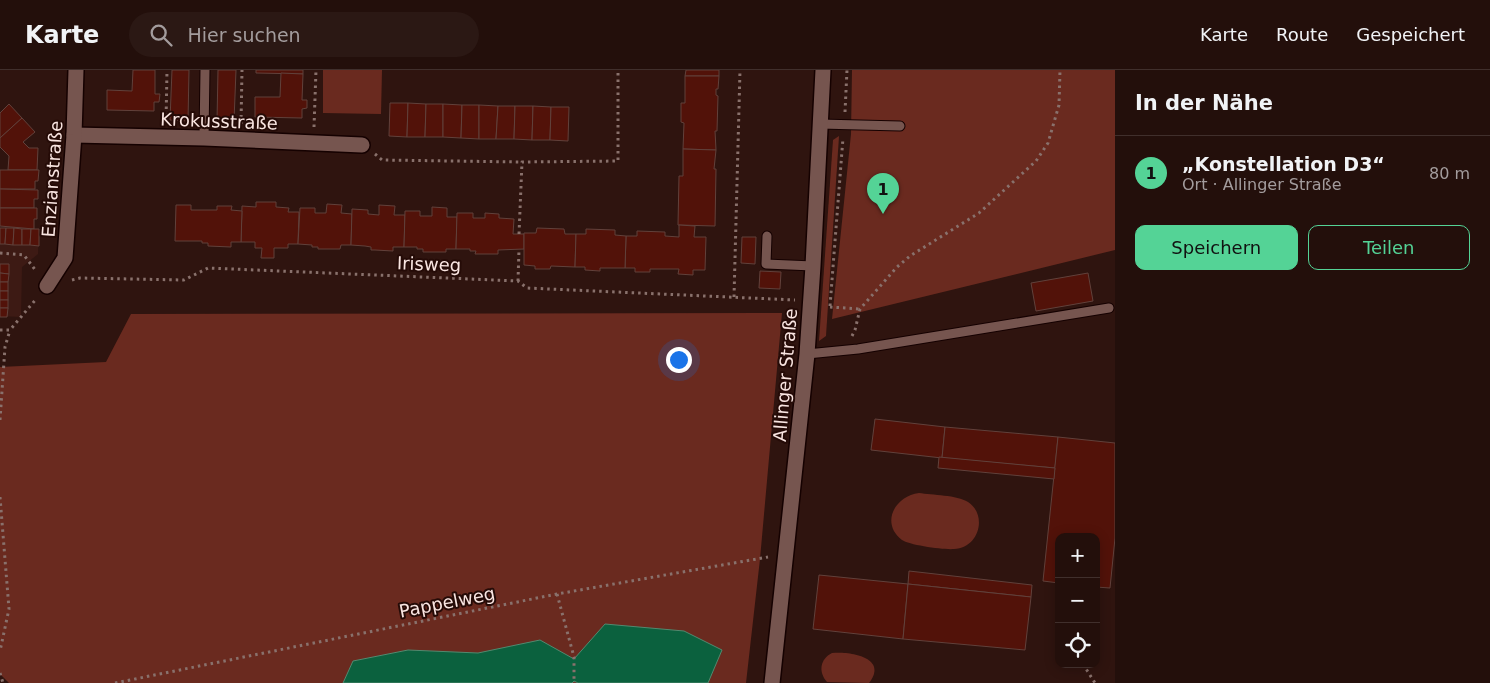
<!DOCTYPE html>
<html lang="de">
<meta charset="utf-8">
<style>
:root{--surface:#230f0b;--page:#2b1814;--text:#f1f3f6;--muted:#a39c9d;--line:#402f2c;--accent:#54d396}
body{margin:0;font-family:"DejaVu Sans",sans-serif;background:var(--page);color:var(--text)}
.controls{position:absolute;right:15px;bottom:15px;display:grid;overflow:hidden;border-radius:10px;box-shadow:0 2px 12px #0003}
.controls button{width:45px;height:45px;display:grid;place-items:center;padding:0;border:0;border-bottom:1px solid var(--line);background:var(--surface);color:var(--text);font:25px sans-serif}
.you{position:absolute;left:678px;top:289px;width:18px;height:18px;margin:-12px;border:4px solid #fff;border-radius:50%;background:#1a73e8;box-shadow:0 0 0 8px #1a73e833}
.badge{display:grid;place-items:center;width:32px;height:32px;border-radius:50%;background:var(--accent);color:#111;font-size:16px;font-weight:700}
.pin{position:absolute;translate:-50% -41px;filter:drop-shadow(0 1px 2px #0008)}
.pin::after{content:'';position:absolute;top:26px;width:18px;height:15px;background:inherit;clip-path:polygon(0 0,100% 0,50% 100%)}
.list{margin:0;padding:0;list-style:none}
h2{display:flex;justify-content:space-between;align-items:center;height:65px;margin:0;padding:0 20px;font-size:21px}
h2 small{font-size:16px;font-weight:400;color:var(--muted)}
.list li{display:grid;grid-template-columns:32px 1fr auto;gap:15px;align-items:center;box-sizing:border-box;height:75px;padding:0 20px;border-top:1px solid var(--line)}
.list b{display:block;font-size:19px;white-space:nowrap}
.list p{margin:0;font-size:16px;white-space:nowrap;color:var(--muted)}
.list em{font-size:16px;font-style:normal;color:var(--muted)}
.actions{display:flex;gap:10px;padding:15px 20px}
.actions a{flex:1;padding:11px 0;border:1px solid var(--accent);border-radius:10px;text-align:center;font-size:18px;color:var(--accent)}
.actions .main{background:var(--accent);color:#111}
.icon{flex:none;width:28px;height:28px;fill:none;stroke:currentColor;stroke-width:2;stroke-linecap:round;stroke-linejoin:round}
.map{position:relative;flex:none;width:1115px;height:613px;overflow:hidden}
header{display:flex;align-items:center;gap:30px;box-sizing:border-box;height:70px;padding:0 25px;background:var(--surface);border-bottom:1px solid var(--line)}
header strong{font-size:24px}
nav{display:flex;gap:28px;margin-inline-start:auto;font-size:18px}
.search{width:350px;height:45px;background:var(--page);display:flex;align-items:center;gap:12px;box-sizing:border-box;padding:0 18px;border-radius:28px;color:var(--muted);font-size:19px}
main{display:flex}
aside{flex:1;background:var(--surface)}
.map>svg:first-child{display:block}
</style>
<header>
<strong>Karte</strong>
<div class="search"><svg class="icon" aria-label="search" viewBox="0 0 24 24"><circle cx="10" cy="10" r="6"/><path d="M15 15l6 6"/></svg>Hier suchen</div>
<nav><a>Karte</a><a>Route</a><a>Gespeichert</a></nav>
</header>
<main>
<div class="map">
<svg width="1115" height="613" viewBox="0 0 1115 613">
<rect width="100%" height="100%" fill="#2f140f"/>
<polygon fill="#3d1a14" points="0,158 39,159 38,184 22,197 21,247 0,246"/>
<g fill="#6a2a1f">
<polygon points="323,0 382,0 381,44 323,43"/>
<polygon points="852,0 1115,0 1115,180 832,249 851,64"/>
<polygon points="839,66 826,266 819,271 833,70"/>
<polygon points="782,243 760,489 746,613 9,613 0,604 0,297 106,292 131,244"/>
<path d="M919 423C932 425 957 425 968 432 988 445 979 478 954 479 944 480 909 475 902 470 880 453 895 426 919 423Z"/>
<path d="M832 583C849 581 889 587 869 613L827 612C818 602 820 589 832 583Z"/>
</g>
<polygon fill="#0b613e" stroke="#52896f" points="605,554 684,561 722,580 708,613 578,613 574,611 572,613 343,613 353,591 408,580 478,583 540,570 574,589"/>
<g fill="#521209" stroke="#61413b">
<polygon points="133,0 155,0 155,24 160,24 159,32 154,32 154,41 107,40 107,20 132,21"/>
<polygon points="172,0 189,0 188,51 170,50"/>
<polygon points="218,0 236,0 234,51 217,51"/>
<polygon points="256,0 303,0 303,4 256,3"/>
<polygon points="686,0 719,0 719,6 685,6"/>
<polygon points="281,3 303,4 302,30 307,30 307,38 302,39 302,48 255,47 255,27 280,27"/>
<polygon points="685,6 719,6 718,19 716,19 716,25 718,26 717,61 715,61 716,80 683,79 684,53 681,52 681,33 685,33"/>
<polygon points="390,33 408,33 407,67 389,66"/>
<polygon points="408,33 426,34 425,67 407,67"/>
<polygon points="9,34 22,48 0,68 0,43"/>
<polygon points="426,34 443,34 443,67 425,67"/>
<polygon points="443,34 462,35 461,68 443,67"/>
<polygon points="462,35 479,35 479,69 461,68"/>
<polygon points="479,35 498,36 496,69 479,69"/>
<polygon points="498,36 515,36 514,69 496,69"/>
<polygon points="515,36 533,36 532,70 514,69"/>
<polygon points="533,36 551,37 550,70 532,70"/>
<polygon points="551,37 569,37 568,71 550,70"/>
<polygon points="22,48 35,62 23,72 29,78 38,78 37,100 8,100 9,86 0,77 0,68"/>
<polygon points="683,79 716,80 714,99 716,99 715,156 678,155 679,106 683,106"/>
<polygon points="0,100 39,100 38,111 35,111 35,119 0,119"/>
<polygon points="0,119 38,120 38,129 34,129 34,138 0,138"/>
<polygon points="256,132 276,132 276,137 289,138 288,142 299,142 298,174 288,174 288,178 274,178 274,188 261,188 262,178 255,178 255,172 241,172 242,136 256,137"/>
<polygon points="327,134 342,135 341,143 352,144 351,175 341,175 340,179 318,179 318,177 312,177 312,175 298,174 300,138 315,138 315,143 326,143"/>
<polygon points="176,135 191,135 191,140 217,140 217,136 232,136 231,140 242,141 241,172 231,172 231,177 208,176 208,173 202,173 202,171 175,171"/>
<polygon points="379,135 395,136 394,145 405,145 404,177 393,177 393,181 375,180 371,180 371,177 365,176 351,175 352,139 368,140 368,144 379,145"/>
<polygon points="432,137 447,138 447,147 457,147 456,179 446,179 446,182 423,182 423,179 417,179 417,177 404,177 405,141 420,141 420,146 432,146"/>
<polygon points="0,138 37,138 37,149 34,149 34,159 0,156"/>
<polygon points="457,143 473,143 473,148 485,148 485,143 499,144 499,148 514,149 513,164 524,164 524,179 498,180 498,184 475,184 476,181 470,181 470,179 456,179"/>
<polygon points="679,155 695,156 694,167 706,167 705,200 693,200 693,205 678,204 679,199 650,199 650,202 635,202 635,198 625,198 626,166 637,166 637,161 665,162 665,166 679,167"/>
<polygon points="0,158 6,158 5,174 0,174"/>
<polygon points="6,158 14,158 13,175 5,174"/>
<polygon points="14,158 22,159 22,175 13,175"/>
<polygon points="537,158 564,159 565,164 576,164 575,197 551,196 550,199 535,199 535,196 524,195 524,163 536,163"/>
<polygon points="22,159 31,159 30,175 22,175"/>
<polygon points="31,159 39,159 39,176 30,175"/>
<polygon points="586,159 615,160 615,165 626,166 625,198 600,198 600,201 585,200 585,197 575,197 576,164 586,164"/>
<polygon points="742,167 756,167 755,194 741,193"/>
<polygon points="0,194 9,194 9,204 0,203"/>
<polygon points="760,201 781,202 780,219 759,218"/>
<polygon points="0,203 9,204 8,212 0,212"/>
<polygon points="1088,203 1093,231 1036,241 1031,213"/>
<rect x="0" y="212" width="8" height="9"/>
<rect x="0" y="221" width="8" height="9"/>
<rect x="0" y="230" width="8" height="8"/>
<polygon points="0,238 8,238 7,247 0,247"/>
<polygon points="875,349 945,357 942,388 871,380"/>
<polygon points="945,357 1058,367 1055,398 942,388"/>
<polygon points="1058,367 1115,373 1115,468 1110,518 1096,517 1096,467 1059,467 1059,513 1043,511"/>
<polygon points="939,387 1055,398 1054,409 938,398"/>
<polygon points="909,501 1032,515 1031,527 908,514"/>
<polygon points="819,505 908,514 903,569 813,559"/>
<polygon points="908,514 1031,527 1025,580 903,569"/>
</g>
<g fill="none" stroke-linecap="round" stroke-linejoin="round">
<g stroke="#150100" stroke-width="11">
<g id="lane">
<polyline points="820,54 900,56"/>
<polyline points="204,68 205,0"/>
<polyline points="767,166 766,194 813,196"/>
<polyline points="807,284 858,279 1109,238"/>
</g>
</g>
<g stroke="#150100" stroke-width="18">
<g id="street">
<polyline points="74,65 204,68 362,75"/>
<polyline points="47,216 65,188 74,65 76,0"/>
<polyline points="772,613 807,284 813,196 823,0"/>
</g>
</g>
<g stroke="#89716c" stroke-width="3" stroke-dasharray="2.5 4" stroke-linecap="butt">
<polyline points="845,42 847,0"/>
<polyline points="166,52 167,0"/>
<polyline points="241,54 242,0"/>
<polyline points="314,57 316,0"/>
<polyline points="375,84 382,90 522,92"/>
<polyline points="519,164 522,92 618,91 618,0"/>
<polyline points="0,183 24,185 36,201"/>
<polyline points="72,210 80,208 184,210 208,198 518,211 527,218 795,230"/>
<polyline points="518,211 519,179"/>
<polyline points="734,227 740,0"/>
<polyline points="830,236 843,68"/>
<polyline points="830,237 860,239"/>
<polyline points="0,260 10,260 37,228"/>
<polyline points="852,266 855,260 860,239 897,197 910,186 979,143 1036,91 1048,73 1059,35 1060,0"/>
<polyline points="0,350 5,277 10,260"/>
<polyline points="0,427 9,539 0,581"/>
<polyline points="557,524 574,587 574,613"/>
<polyline points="1083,594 1095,613"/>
<polyline points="0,603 3,613"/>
<polyline points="115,613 557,524 768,487"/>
</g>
<use href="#lane" stroke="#76554f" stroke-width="9"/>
<use href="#street" stroke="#76554f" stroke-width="15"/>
</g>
<g text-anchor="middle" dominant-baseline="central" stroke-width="4" stroke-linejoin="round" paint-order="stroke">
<g font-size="18" fill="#f9e5e1" stroke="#250b07">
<text transform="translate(219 51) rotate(2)">Krokusstraße</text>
<text transform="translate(52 109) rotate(-86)">Enzianstraße</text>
<text transform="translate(429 194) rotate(2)">Irisweg</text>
<text transform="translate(785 305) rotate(-85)">Allinger Straße</text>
<text transform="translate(447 532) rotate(-11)">Pappelweg</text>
</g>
</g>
</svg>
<div class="controls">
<button>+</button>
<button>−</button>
<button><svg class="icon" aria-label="locate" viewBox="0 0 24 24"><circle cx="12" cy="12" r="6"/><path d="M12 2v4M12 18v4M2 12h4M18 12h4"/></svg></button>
</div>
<div class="you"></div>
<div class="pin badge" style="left:883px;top:144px">1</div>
</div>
<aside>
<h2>In der Nähe<small></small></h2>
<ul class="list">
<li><span class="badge">1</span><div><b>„Konstellation D3“</b><p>Ort · Allinger Straße</p></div><em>80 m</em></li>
</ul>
<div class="actions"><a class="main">Speichern</a><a>Teilen</a></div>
</aside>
</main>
